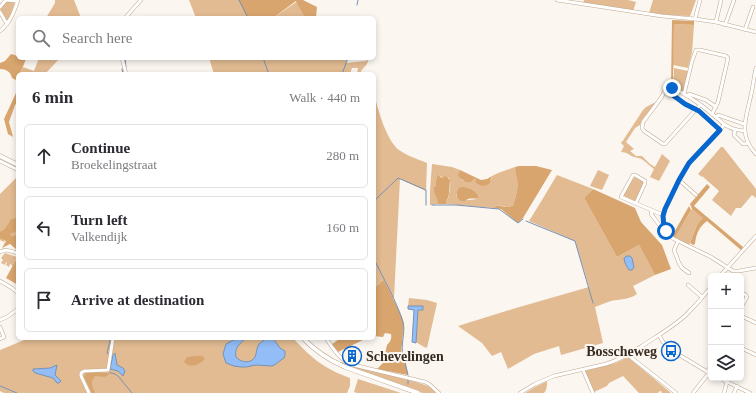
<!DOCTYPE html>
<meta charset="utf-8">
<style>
:root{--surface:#fff;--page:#f7f7f7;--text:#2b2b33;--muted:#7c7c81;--line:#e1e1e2}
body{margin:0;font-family:Georgia,serif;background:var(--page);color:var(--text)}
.controls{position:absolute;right:12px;bottom:12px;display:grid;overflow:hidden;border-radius:6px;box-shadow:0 2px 6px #0003}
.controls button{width:36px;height:36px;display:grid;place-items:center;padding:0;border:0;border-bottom:1px solid var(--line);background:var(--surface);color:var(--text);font:20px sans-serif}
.stop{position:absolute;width:12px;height:12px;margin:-9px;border:3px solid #0866cf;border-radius:50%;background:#fff}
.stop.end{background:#0866cf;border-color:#fff;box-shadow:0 1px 4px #0008}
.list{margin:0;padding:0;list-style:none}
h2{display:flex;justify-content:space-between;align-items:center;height:52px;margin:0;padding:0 16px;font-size:17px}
h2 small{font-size:13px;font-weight:400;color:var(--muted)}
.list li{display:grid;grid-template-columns:26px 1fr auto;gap:12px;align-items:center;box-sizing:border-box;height:64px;margin:0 8px 8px;padding:0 8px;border:1px solid var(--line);border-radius:6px}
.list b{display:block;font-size:15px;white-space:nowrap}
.list p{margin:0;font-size:13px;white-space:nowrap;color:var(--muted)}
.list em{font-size:13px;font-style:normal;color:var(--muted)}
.icon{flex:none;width:22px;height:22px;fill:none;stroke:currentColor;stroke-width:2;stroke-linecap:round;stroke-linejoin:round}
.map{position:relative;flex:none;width:756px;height:393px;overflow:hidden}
.search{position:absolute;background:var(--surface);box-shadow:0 2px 6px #0003;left:16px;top:16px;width:360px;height:44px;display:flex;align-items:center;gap:10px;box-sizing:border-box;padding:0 14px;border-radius:6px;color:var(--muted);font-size:15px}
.panel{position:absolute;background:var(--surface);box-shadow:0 2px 6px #0003;left:16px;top:72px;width:360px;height:268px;border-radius:6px}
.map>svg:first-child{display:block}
</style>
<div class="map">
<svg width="756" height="393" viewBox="0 0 756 393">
<rect width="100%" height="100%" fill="#fbf6f0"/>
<g fill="#e2bb92" fill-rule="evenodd">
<polygon points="55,0 74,0 81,18 46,18 55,3"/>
<polygon points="189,0 238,0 247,18 196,18"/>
<polygon points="584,0 628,0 636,2 633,11 583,3"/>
<polygon points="653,0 696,0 690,16 662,15 649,13"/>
<polygon points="6,1 15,2 10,17 7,21 0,9"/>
<polygon points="297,1 305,18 273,18 295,3"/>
<polygon points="674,24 694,25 692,53 688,68 673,65"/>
<polygon points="39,58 60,58 45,74 20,74 23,67 34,71"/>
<polygon points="209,58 347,58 346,63 366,61 369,58 367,64 361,71 361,74 357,74 358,68 352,68 350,74 214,74"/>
<polygon points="674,68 688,71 683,91 681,92 672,87 674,75"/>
<path d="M374 94C378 109 386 140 399 150 407 156 418 159 427 163L426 191 400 179 394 298H393L384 280C380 282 378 286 374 287Z"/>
<path d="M656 102 642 120 640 125 635 128 626 142 634 149 630 151 636 156H642L650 164 655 167 662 154 670 161 659 181 650 177 654 169C650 166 647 163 643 160 641 158 637 158 634 157 629 155 627 152 621 152L624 146 621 143 622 141H623L624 139 643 110 646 107Z"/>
<polygon points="721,147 723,147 756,189 756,198 752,195 741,208 736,208 731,216 712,200 719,191 702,176 702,177 698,174"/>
<path d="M432 164 452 167 460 170 459 176 462 180 469 182 475 177V180H491L492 176 498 173 515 167C515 172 516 175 517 180 519 189 515 198 513 206 512 206 508 207 507 207 501 206 499 203 494 208L446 204C449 196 452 186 449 178L444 177 443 178 440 176 437 175 436 182V186L434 187 438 201V204L430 205V191ZM462 187C468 187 474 189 478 195L476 199C470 200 465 201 458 199L456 195Z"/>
<polygon points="598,170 609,175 602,190 590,186"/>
<path d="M557 175 593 189 584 198 617 257 639 245 655 275 633 286 637 294C629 300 620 299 611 301 605 303 600 305 595 307L603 343 561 355 559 346 534 354 508 369 501 352 492 356 482 343 458 326 516 308 589 287 575 241 529 221 542 200Z"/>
<polygon points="18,176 18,250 7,241 2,239 5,241 4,242 0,240 0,194"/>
<polygon points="634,177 643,181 644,183 636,201 634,201 624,196 624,194"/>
<polygon points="692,209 704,218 697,225 689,245 675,238 691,210"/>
<polygon points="5,253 17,257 12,267 12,265 10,264 9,267 6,265 7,263 6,262 5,265 1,263 3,260 1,258"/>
<polygon points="409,298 427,300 437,303 427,348 424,347 416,342 418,310 423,306 408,306"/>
<path d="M29 338H293C311 358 325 369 350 378V386L347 393H4L0 391V350Z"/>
<polygon points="628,357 671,393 662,393 661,391 658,392 659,393 639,393 623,376 609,383 607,386 594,392 584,371 616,363"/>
<polygon points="342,362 346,364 416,382 428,386 433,390 436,393 423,393 340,364"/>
<polygon points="358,379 401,393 357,393 354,392"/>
<path d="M547 381C547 386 547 389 544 393H525L535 387Z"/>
</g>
<g fill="#d8a56e">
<polygon points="238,0 303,0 317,7 316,18 305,18 296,1 273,18 247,18"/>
<polygon points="672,20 694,21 694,25 674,24 673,87 671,87"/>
<path d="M11 54 18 56V58H22L26 59 20 74H18V81L12 78C11 72 6 69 0 69V63L5 61Z"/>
<polygon points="16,93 18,93 18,101 15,105 9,122 13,137 8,134 4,119"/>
<path d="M519 166H536L552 170 523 218 518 223 501 209 494 208C499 203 501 207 507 207 508 207 512 206 513 206 515 198 519 189 517 180 516 175 515 172 515 167Z"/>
<polygon points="460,170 481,180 487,179 492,176 489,184 487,185 482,186 476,183 475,178 471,182 466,182 460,178 458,175"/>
<path d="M437 175H438L442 178 445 176 447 177 450 180 449 194 446 204H438C438 198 433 193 434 187L436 186V181Z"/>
<path d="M707 184 710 187 694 206 743 247 741 250 707 221C699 227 696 234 695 244L693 245 690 243 697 225 703 218 692 209 690 204Z"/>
<path d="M462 187C468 187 474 189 478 195V198C474 199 471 198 468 199 464 201 467 202 462 201 455 200 456 192 459 188Z"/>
<polygon points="593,189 635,208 641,222 662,245 671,269 655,275 639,245 617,257 584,198"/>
<polygon points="689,206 691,210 675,238 672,236"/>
<polygon points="18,208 18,221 17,222 18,223 18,227 15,232 11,233 10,235 13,237 15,235 18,237 18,251 15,251 16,249 10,244 2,248 6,241 0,238 0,232 5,229 11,219 15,219 17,215 17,211"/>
<polygon points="18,256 18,285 6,278"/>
<path d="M384 280 402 317 404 324 401 353 406 365 408 375 377 369 383 363 387 345C390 342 392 339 391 334L385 333 383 337 374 336V287C378 286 380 282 384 280Z"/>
<polygon points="341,338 367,338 338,352 332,344"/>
<path d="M196 356C200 356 203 355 205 359 199 365 190 369 184 362L187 357Z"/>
<path d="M86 372 105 373H111L105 377 95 376C90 382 92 386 95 393H92L84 377Z"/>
</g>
<g fill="#93bdf6" stroke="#7792b6">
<path d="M627 256H630L632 258 634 267 632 270H629C627 267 624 262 624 258Z"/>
<polygon points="408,306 423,306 423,310 418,310 416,343 412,342 414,310 408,309"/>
<path d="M237 338H246C240 344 234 347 236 357 241 363 251 364 255 357 257 353 256 348 259 344 261 342 264 340 267 338H273L280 348 285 351V355L284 358C280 360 276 365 272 366L256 365 246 367H241L234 366 226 363 223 354 226 344Z"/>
<polygon points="115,353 117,365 123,368 125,371 123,376 118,371 110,369 113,355"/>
<polygon points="57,365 55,375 61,381 59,383 57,383 53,378 35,373 33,371 33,369 34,369 50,368"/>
</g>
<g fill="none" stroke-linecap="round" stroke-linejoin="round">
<g stroke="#7792b6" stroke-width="1">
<polyline points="239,0 248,18"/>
<polyline points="139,4 143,0"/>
<polyline points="357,5 358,0"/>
<polyline points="125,58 126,67"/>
<polyline points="263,58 269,74"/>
<polyline points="122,69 123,74"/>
<polyline points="342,74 348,58"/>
<polyline points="374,201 398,178 426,190 426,205"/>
<polyline points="432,205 456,205 499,209 518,223 523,219"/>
<polyline points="526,221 575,241 593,303"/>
<path d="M374 259C383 278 397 302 403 322 406 333 400 344 403 356"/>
<polyline points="109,354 107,353 110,341 109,338"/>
<polyline points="405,362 408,375"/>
<polyline points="110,372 111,373 115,374 118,376 132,393"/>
<polyline points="408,380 408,384"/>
<polyline points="0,386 17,393"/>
</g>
<g stroke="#c0a78d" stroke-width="4">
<g id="street">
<polyline points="557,0 662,16 695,19 716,22 756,32"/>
<polyline points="0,7 6,0 17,1"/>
<polyline points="0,12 7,24"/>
<polyline points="125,18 141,0"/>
<polyline points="695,19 700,0"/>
<polyline points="716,22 721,0"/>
<polyline points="725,25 734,0"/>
<polyline points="745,30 753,7"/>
<path d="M0 31C10 23 14 12 18 0"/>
<polyline points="122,58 126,74"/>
<path d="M756 68C754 77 753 86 751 95 746 118 738 135 756 154"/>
<polyline points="672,88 670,93 685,104 699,111 720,130"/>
<polyline points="684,94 692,61 696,50 700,50 726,56 728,58 718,102 712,114"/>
<polyline points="687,96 689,94 706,100 716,107"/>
<path d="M700 105 665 144H663L644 131 642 128 643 122 661 98 667 87C677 87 703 106 712 114 718 118 722 124 729 127 734 130 739 130 744 131"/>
<polyline points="716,117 718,115 744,124"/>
<polyline points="724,125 689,163 679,180 665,209 663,215 664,227 670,236 674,239 711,257 733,271 739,271 756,268"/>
<polyline points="735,130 734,135 743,144 745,144 748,143"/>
<polyline points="0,161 18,170"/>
<polyline points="679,180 696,195"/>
<polyline points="636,203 645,183 645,181 635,175 633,175 621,197 663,215"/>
<polyline points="652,211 651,214 661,227 664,227"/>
<polyline points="678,241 674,250 679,263 682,268 689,273"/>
<path d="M0 252C7 248 11 252 18 253"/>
<polyline points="720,276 756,236"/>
<polyline points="0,281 12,288 18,293"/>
<polyline points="688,285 702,297"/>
<polyline points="741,295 745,294 747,297 741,307"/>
<polyline points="741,316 756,323"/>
<polyline points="0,320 7,317 18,309"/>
<polyline points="0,327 4,337 0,339"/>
<polyline points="659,335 663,342 671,350 711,374"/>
<path d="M326 338C332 348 339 358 349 364L425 382 429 384 439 393"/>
<polyline points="741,348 756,355"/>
<polyline points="628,355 676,393"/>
<polyline points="583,370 593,393"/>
<polyline points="707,372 711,366"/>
<polyline points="719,378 750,393"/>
<polyline points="89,393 81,376 81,373 84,371 86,371 108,370 113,338"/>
<path d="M520 393 535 384 554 376 606 364C619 360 631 353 642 346 657 336 673 327 686 315 695 306 703 297 711 287"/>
<polyline points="693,393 709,373"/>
<polyline points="724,393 727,382"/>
<polyline points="734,393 737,386"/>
</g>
</g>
<g stroke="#c0a78d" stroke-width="5">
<g id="secondary">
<polyline points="0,156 18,165"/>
<path d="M303 338C315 351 329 360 345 367L418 393"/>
</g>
</g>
<use href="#street" stroke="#fff" stroke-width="3"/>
<use href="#secondary" stroke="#fff" stroke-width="4"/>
</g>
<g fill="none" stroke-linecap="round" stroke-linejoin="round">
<polyline stroke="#0866cf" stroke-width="5" points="666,231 664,227 663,216 665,209 679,180 689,163 720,130 699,111 685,104 670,93 672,88"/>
</g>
<defs>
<g id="bus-ring" transform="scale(1)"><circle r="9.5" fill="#fbf6f0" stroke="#0866cf" stroke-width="1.5"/><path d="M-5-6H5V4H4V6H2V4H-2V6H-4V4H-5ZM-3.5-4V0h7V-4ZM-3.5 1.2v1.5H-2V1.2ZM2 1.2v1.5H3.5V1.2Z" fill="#0866cf"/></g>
<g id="building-ring" transform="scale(1)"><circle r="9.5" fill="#fbf6f0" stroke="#0866cf" stroke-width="1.5"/><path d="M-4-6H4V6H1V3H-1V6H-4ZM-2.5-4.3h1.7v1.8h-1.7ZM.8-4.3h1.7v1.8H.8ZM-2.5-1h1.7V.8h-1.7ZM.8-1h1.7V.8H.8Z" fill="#0866cf"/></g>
</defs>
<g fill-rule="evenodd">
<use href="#bus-ring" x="671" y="351"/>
<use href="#building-ring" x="352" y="356"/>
</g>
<g text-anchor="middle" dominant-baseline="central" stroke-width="4" stroke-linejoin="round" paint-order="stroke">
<g font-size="14" font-weight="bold" fill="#362c22" stroke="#fbf6f0" text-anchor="end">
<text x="657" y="351">Bosscheweg</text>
<text x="366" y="356" text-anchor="start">Schevelingen</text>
</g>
</g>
</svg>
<div class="controls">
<button>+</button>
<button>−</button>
<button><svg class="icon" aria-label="layers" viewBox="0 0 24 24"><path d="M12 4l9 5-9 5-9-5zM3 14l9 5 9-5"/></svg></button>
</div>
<div class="stop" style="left:666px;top:231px"></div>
<div class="stop end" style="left:672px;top:88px"></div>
<div class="search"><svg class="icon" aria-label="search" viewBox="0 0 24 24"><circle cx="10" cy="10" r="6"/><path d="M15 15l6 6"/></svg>Search here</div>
<section class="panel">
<h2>6 min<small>Walk · 440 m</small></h2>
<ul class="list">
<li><svg class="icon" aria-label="ahead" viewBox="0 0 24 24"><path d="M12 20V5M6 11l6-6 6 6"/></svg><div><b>Continue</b><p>Broekelingstraat</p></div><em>280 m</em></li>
<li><svg class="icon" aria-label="left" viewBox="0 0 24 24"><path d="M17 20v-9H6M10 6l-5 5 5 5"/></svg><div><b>Turn left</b><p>Valkendijk</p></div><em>160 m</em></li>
<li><svg class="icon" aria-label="arrive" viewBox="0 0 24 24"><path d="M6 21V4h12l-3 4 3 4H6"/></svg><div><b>Arrive at destination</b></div></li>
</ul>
</section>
</div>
